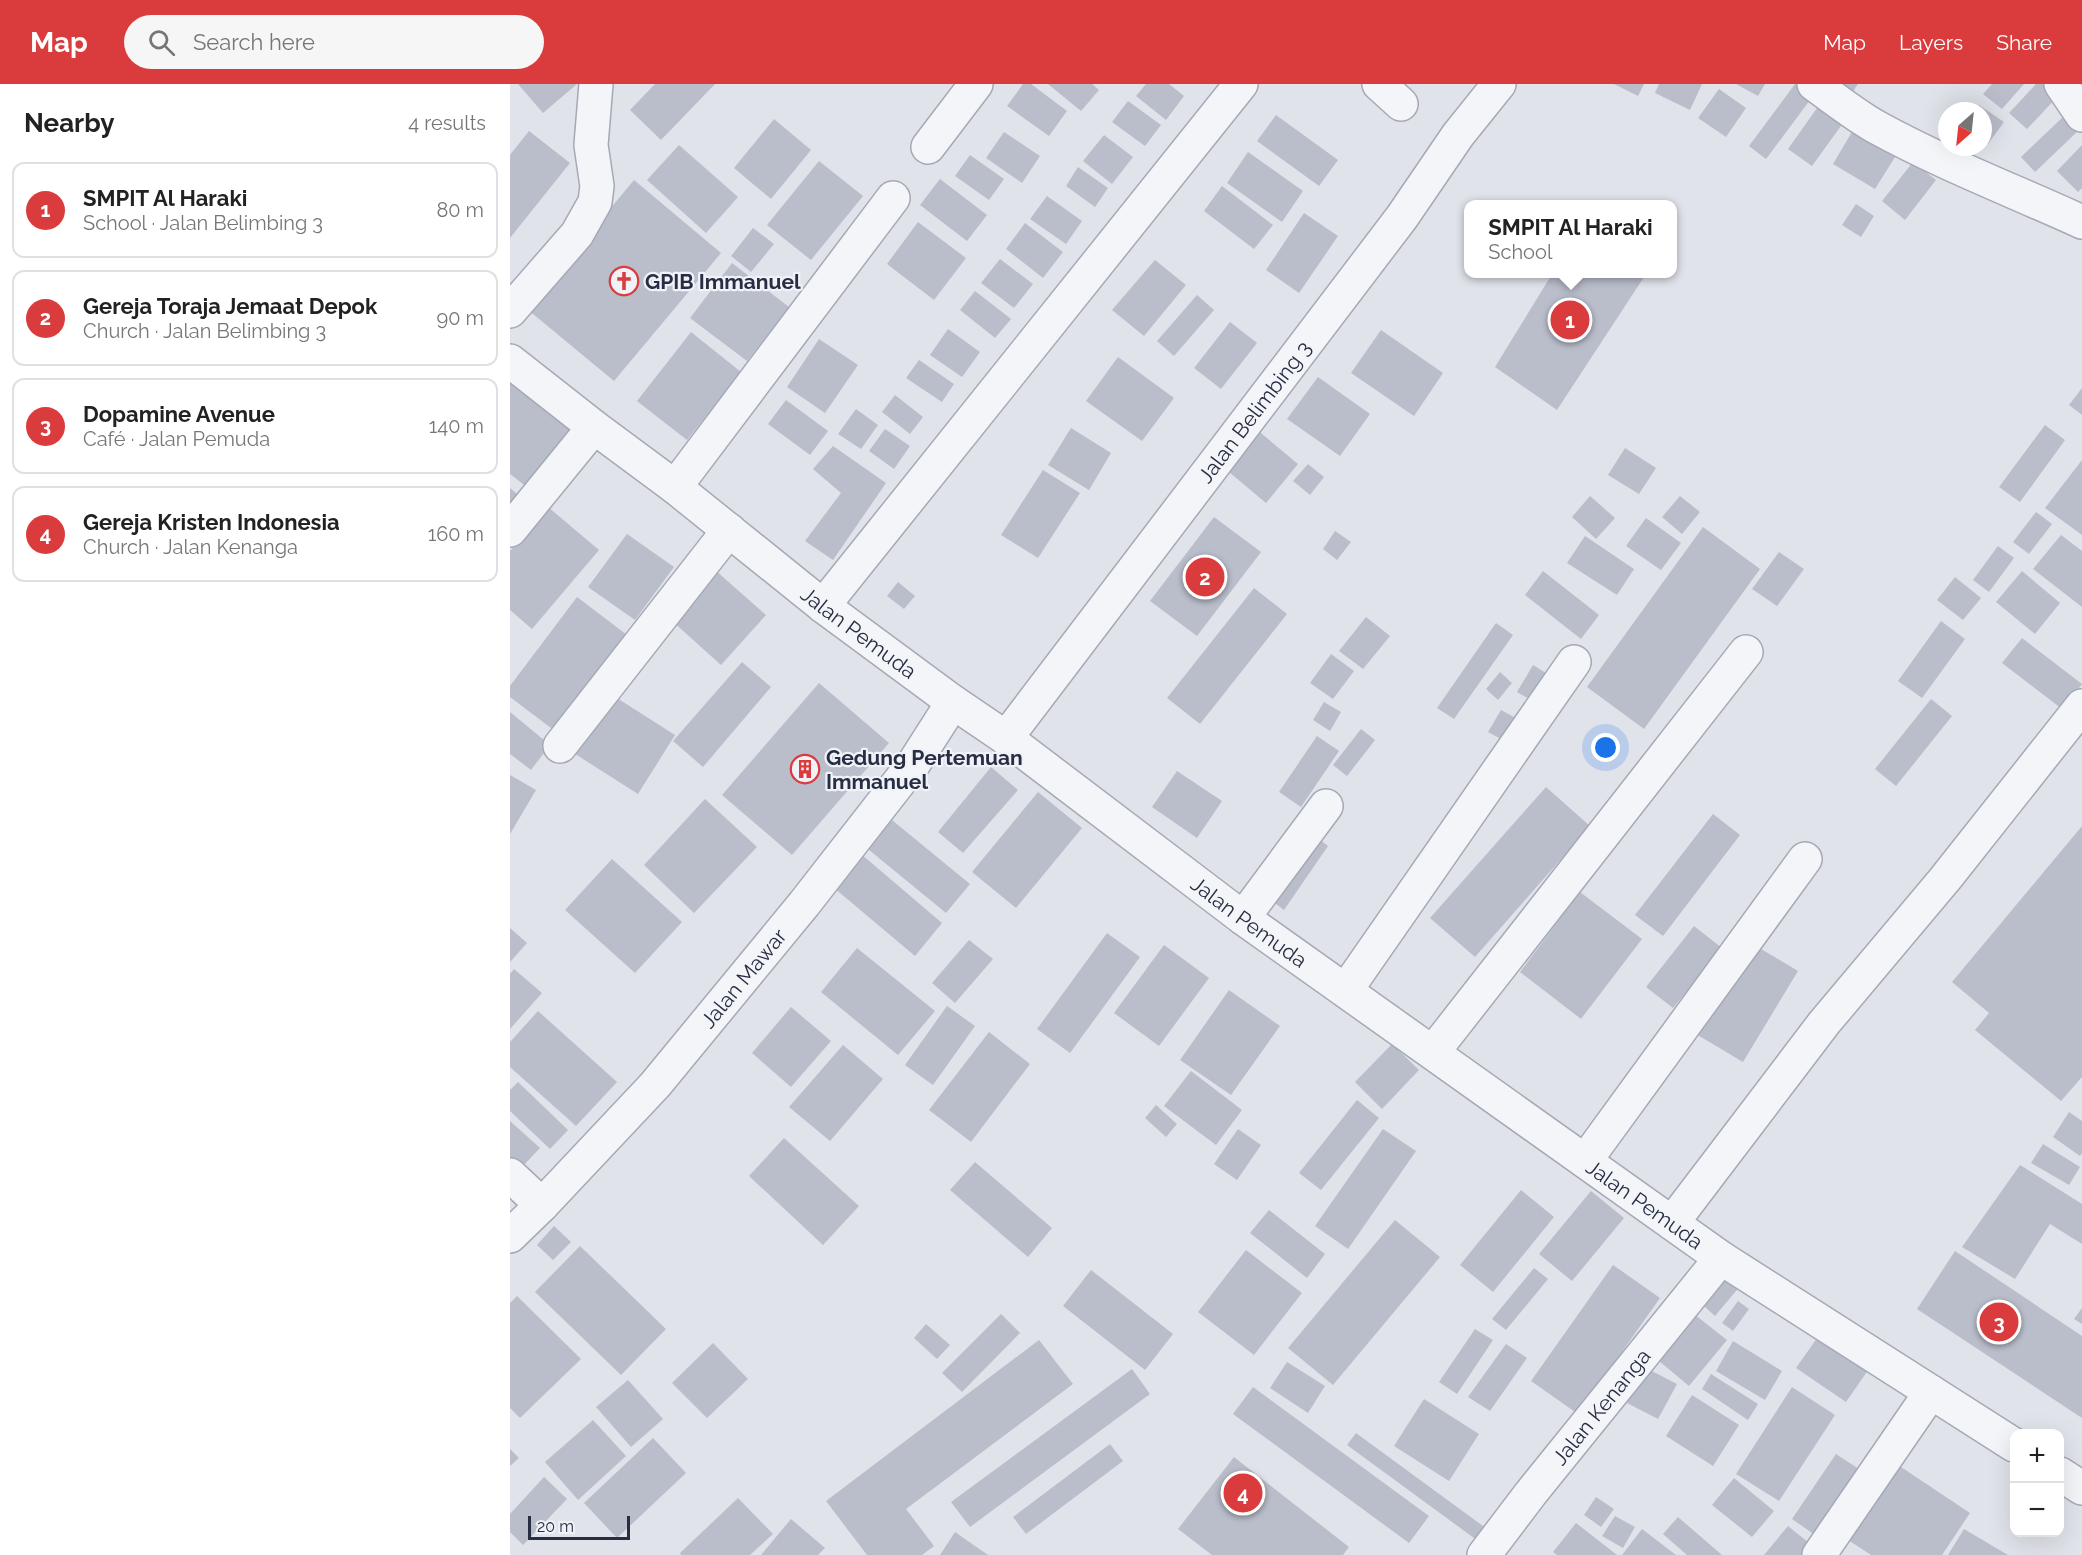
<!DOCTYPE html>
<meta charset="utf-8">
<style>
:root{--surface:#fff;--page:#f6f6f6;--text:#222;--muted:#767676;--line:#e0e0e0;--accent:#da3b3c}
body{margin:0;font-family:Raleway,sans-serif;background:var(--page);color:var(--text)}
.controls{position:absolute;right:18px;bottom:18px;display:grid;overflow:hidden;border-radius:12px;box-shadow:0 6px 24px #0002}
.controls button{width:54px;height:54px;display:grid;place-items:center;padding:0;border:0;border-bottom:2px solid var(--line);background:var(--surface);color:var(--text);font:30px sans-serif}
.compass{position:absolute;left:1428px;top:18px;width:54px;height:54px;border-radius:50%;background:var(--surface);box-shadow:0 6px 24px #0002;rotate:207deg}
.scale{position:absolute;left:18px;bottom:15px;width:102px;box-sizing:border-box;padding-left:6px;border:3px solid #272e44;border-top:0;font-size:16px;line-height:21px;white-space:nowrap;color:#272e44;-webkit-text-stroke:4px #f0f2f8;paint-order:stroke}
.you{position:absolute;left:1096px;top:664px;width:21px;height:21px;margin:-15px;border:4px solid #fff;border-radius:50%;background:#1a73e8;box-shadow:0 0 0 9px #1a73e833}
.badge{display:grid;place-items:center;width:39px;height:39px;border-radius:50%;background:var(--accent);color:#fff;font-size:20px;font-weight:700}
.pin{position:absolute;translate:-50% -50%;border:3px solid #fff;box-shadow:0 2px 6px #0006}
.popup{position:absolute;left:954px;top:116px;width:213px;height:78px;box-sizing:border-box;display:grid;place-content:center;border-radius:12px;background:var(--surface);filter:drop-shadow(0 2px 4px #0005);font-size:20px;white-space:nowrap;color:var(--muted)}
.popup b{font-size:22px;color:var(--text)}
.popup::after{content:'';position:absolute;left:50%;top:100%;margin-left:-12px;border:12px solid transparent;border-top-color:var(--surface)}
.list{margin:0;padding:0;list-style:none}
h2{display:flex;justify-content:space-between;align-items:center;height:78px;margin:0;padding:0 24px;font-size:26px}
h2 small{font-size:20px;font-weight:400;color:var(--muted)}
.list li{display:grid;grid-template-columns:39px 1fr auto;gap:18px;align-items:center;box-sizing:border-box;height:96px;margin:0 12px 12px;padding:0 12px;border:2px solid var(--line);border-radius:12px}
.list b{display:block;font-size:22px;white-space:nowrap}
.list p{margin:0;font-size:20px;white-space:nowrap;color:var(--muted)}
.list em{font-size:20px;font-style:normal;color:var(--muted)}
.icon{flex:none;width:33px;height:33px;fill:none;stroke:currentColor;stroke-width:2;stroke-linecap:round;stroke-linejoin:round}
.map{position:relative;flex:none;width:1572px;height:1471px;overflow:hidden}
header{display:flex;align-items:center;gap:36px;box-sizing:border-box;height:84px;padding:0 30px;background:var(--accent);color:#fff}
header strong{font-size:28px}
nav{display:flex;gap:33px;margin-inline-start:auto;font-size:21px}
.search{width:420px;height:54px;background:var(--page);display:flex;align-items:center;gap:15px;box-sizing:border-box;padding:0 21px;border-radius:33px;color:var(--muted);font-size:22px}
main{display:flex}
aside{flex:1;background:var(--surface)}
.map>svg:first-child{display:block}
</style>
<header>
<strong>Map</strong>
<div class="search"><svg class="icon" aria-label="search" viewBox="0 0 24 24"><circle cx="10" cy="10" r="6"/><path d="M15 15l6 6"/></svg>Search here</div>
<nav><a>Map</a><a>Layers</a><a>Share</a></nav>
</header>
<main>
<aside>
<h2>Nearby<small>4 results</small></h2>
<ul class="list">
<li><span class="badge">1</span><div><b>SMPIT Al Haraki</b><p>School · Jalan Belimbing 3</p></div><em>80 m</em></li>
<li><span class="badge">2</span><div><b>Gereja Toraja Jemaat Depok</b><p>Church · Jalan Belimbing 3</p></div><em>90 m</em></li>
<li><span class="badge">3</span><div><b>Dopamine Avenue</b><p>Café · Jalan Pemuda</p></div><em>140 m</em></li>
<li><span class="badge">4</span><div><b>Gereja Kristen Indonesia</b><p>Church · Jalan Kenanga</p></div><em>160 m</em></li>
</ul>
</aside>
<div class="map">
<svg width="1572" height="1471" viewBox="0 0 1572 1471">
<rect width="100%" height="100%" fill="#e1e3eb"/>
<g fill="#babecb">
<polygon points="8,0 67,0 33,29"/>
<polygon points="145,0 205,0 151,56 120,26"/>
<polygon points="513,0 521,0 557,27 539,52 497,22"/>
<polygon points="538,0 582,0 589,6 571,27"/>
<polygon points="636,0 659,0 674,12 656,36 626,12"/>
<polygon points="1104,0 1134,0 1128,12"/>
<polygon points="1149,0 1192,0 1180,26 1145,9"/>
<polygon points="1226,0 1255,0 1248,12"/>
<polygon points="1285,0 1303,12 1256,75 1239,62"/>
<polygon points="1318,0 1348,0 1338,15"/>
<polygon points="1482,0 1514,0 1492,25 1473,10"/>
<polygon points="1526,0 1539,0 1550,10 1517,45 1499,29"/>
<polygon points="1209,5 1236,24 1216,53 1188,34"/>
<polygon points="618,17 651,41 635,62 602,38"/>
<polygon points="1312,17 1336,35 1302,82 1278,65"/>
<polygon points="1469,21 1494,38 1478,60 1473,56 1473,27 1465,27"/>
<polygon points="766,31 828,76 809,102 747,57"/>
<polygon points="1554,32 1568,47 1525,88 1511,73"/>
<polygon points="264,35 301,66 261,115 224,84"/>
<polygon points="1349,36 1392,62 1365,105 1323,80"/>
<polygon points="19,47 60,79 0,154 0,71"/>
<polygon points="494,48 530,72 512,99 476,74"/>
<polygon points="594,51 623,73 602,100 573,77"/>
<polygon points="169,61 228,113 196,149 137,96"/>
<polygon points="1572,61 1572,104 1568,108 1547,87"/>
<polygon points="738,68 793,107 772,138 717,99"/>
<polygon points="460,71 494,95 479,116 445,92"/>
<polygon points="309,77 353,112 301,176 257,141"/>
<polygon points="1403,78 1426,96 1395,136 1372,117"/>
<polygon points="568,83 598,104 585,123 556,102"/>
<polygon points="430,95 477,131 457,157 410,121"/>
<polygon points="124,96 211,169 104,297 17,225"/>
<polygon points="712,102 763,141 744,165 694,127"/>
<polygon points="537,112 572,137 556,160 520,135"/>
<polygon points="1346,120 1364,132 1351,153 1332,141"/>
<polygon points="794,129 828,152 789,209 756,186"/>
<polygon points="408,138 456,174 424,216 377,180"/>
<polygon points="515,139 553,168 533,194 496,165"/>
<polygon points="243,144 264,160 241,188 221,172"/>
<polygon points="490,175 523,200 504,224 471,199"/>
<polygon points="645,176 676,201 634,252 602,226"/>
<polygon points="222,179 279,223 237,277 180,234"/>
<polygon points="1042,190 1136,190 1047,326 985,283"/>
<polygon points="465,207 501,235 485,254 450,226"/>
<polygon points="687,211 704,226 664,272 647,257"/>
<polygon points="720,238 747,259 711,305 684,284"/>
<polygon points="438,245 470,268 452,293 420,271"/>
<polygon points="871,246 933,289 904,332 841,289"/>
<polygon points="181,248 231,288 177,356 127,317"/>
<polygon points="309,255 348,281 315,329 277,303"/>
<polygon points="608,273 664,314 632,357 576,317"/>
<polygon points="409,276 444,300 432,318 396,294"/>
<polygon points="808,293 860,330 830,372 777,335"/>
<polygon points="0,295 68,350 22,407 0,390"/>
<polygon points="1572,304 1572,331 1559,321"/>
<polygon points="385,311 413,333 400,350 372,328"/>
<polygon points="276,316 318,347 300,371 258,340"/>
<polygon points="346,325 368,341 351,365 328,350"/>
<polygon points="1535,341 1555,356 1510,418 1489,403"/>
<polygon points="561,344 601,369 579,406 538,381"/>
<polygon points="375,345 400,362 384,385 359,367"/>
<polygon points="746,345 788,380 756,419 713,383"/>
<polygon points="323,362 376,399 323,476 295,457 331,409 303,385"/>
<polygon points="1115,364 1146,384 1129,410 1098,391"/>
<polygon points="1572,376 1572,451 1535,424"/>
<polygon points="798,380 814,393 800,411 783,397"/>
<polygon points="533,386 570,409 528,474 491,451"/>
<polygon points="0,404 13,415 0,430"/>
<polygon points="1080,412 1105,434 1086,455 1062,433"/>
<polygon points="1170,412 1190,428 1172,450 1152,433"/>
<polygon points="38,423 89,466 22,545 0,526 0,467"/>
<polygon points="1526,428 1542,440 1519,470 1503,458"/>
<polygon points="704,433 751,468 687,552 640,517"/>
<polygon points="1136,434 1171,459 1151,486 1116,462"/>
<polygon points="1193,443 1250,485 1134,645 1077,603"/>
<polygon points="825,447 841,458 827,476 813,465"/>
<polygon points="117,450 164,483 125,536 78,503"/>
<polygon points="1551,451 1572,467 1572,523 1523,485"/>
<polygon points="1075,452 1124,485 1107,511 1057,479"/>
<polygon points="1488,462 1504,474 1479,508 1463,496"/>
<polygon points="1269,468 1294,485 1267,522 1242,505"/>
<polygon points="205,486 256,531 211,581 161,536"/>
<polygon points="1033,487 1089,531 1071,555 1015,511"/>
<polygon points="1512,487 1550,519 1525,550 1486,518"/>
<polygon points="1445,493 1471,514 1453,536 1427,516"/>
<polygon points="388,498 405,512 394,525 377,512"/>
<polygon points="744,504 777,530 690,640 657,614"/>
<polygon points="67,513 121,554 49,650 0,613 0,602"/>
<polygon points="856,533 880,552 853,585 829,567"/>
<polygon points="1431,537 1455,555 1412,614 1388,597"/>
<polygon points="986,539 1003,551 944,635 927,624"/>
<polygon points="1512,554 1572,600 1552,625 1492,579"/>
<polygon points="821,570 844,587 823,615 800,599"/>
<polygon points="232,578 261,603 193,683 163,657"/>
<polygon points="1023,581 1036,589 1021,616 1007,608"/>
<polygon points="990,588 1002,599 988,616 976,605"/>
<polygon points="309,599 379,659 282,771 212,711"/>
<polygon points="99,609 165,651 128,710 62,668"/>
<polygon points="1421,615 1442,632 1386,702 1365,685"/>
<polygon points="814,618 831,628 820,647 803,636"/>
<polygon points="991,626 1004,633 991,655 978,648"/>
<polygon points="0,628 40,661 21,686 0,670"/>
<polygon points="851,645 865,656 837,692 823,681"/>
<polygon points="807,652 829,667 791,723 769,708"/>
<polygon points="481,683 508,706 453,769 428,748"/>
<polygon points="667,687 712,717 687,754 642,723"/>
<polygon points="0,691 26,706 0,750"/>
<polygon points="1036,703 1080,742 965,873 920,834"/>
<polygon points="528,708 572,744 506,824 462,788"/>
<polygon points="195,715 247,763 184,829 134,781"/>
<polygon points="1203,730 1230,751 1153,852 1125,831"/>
<polygon points="377,732 460,800 436,829 353,761"/>
<polygon points="1572,742 1572,993 1551,1017 1465,946 1479,929 1442,898"/>
<polygon points="806,753 818,762 774,826 762,817"/>
<polygon points="351,770 432,839 405,872 323,803"/>
<polygon points="102,775 172,838 125,889 55,826"/>
<polygon points="1070,808 1132,855 1071,935 1010,888"/>
<polygon points="1184,842 1212,864 1163,924 1136,903"/>
<polygon points="0,844 17,859 0,878"/>
<polygon points="597,849 630,873 560,969 527,945"/>
<polygon points="459,856 483,875 445,919 422,899"/>
<polygon points="1241,859 1288,887 1233,978 1186,950"/>
<polygon points="654,861 699,894 649,962 604,929"/>
<polygon points="347,864 425,927 388,971 311,908"/>
<polygon points="4,885 32,909 0,945 0,890"/>
<polygon points="719,906 770,942 721,1011 670,976"/>
<polygon points="437,922 465,942 423,1001 395,981"/>
<polygon points="281,923 321,957 281,1003 242,969"/>
<polygon points="28,927 107,998 66,1042 0,983 0,958"/>
<polygon points="479,948 520,980 461,1058 419,1026"/>
<polygon points="882,960 909,986 872,1025 845,998"/>
<polygon points="333,961 373,995 320,1057 279,1023"/>
<polygon points="681,987 732,1026 706,1061 654,1022"/>
<polygon points="8,998 58,1046 40,1065 0,1027 0,1006"/>
<polygon points="847,1016 869,1034 811,1106 789,1089"/>
<polygon points="646,1021 667,1040 656,1053 635,1034"/>
<polygon points="1559,1028 1572,1037 1572,1069 1570,1072 1543,1053"/>
<polygon points="0,1037 30,1064 11,1084 0,1074"/>
<polygon points="728,1045 751,1061 727,1096 704,1080"/>
<polygon points="873,1045 906,1067 838,1165 805,1142"/>
<polygon points="274,1054 349,1122 313,1161 239,1092"/>
<polygon points="1533,1060 1570,1083 1559,1101 1521,1079"/>
<polygon points="465,1078 542,1144 518,1173 440,1106"/>
<polygon points="1510,1081 1572,1120 1572,1160 1540,1140 1505,1195 1452,1163"/>
<polygon points="1011,1106 1044,1133 983,1208 950,1181"/>
<polygon points="1081,1107 1114,1134 1062,1197 1029,1170"/>
<polygon points="759,1126 815,1170 797,1194 740,1149"/>
<polygon points="885,1136 930,1173 823,1301 778,1264"/>
<polygon points="44,1142 61,1158 43,1176 27,1161"/>
<polygon points="70,1162 156,1245 111,1291 25,1208"/>
<polygon points="736,1166 792,1209 744,1271 688,1228"/>
<polygon points="1445,1167 1572,1252 1572,1334 1407,1225"/>
<polygon points="1103,1181 1150,1214 1068,1330 1021,1297"/>
<polygon points="1024,1184 1038,1195 996,1246 982,1235"/>
<polygon points="1211,1184 1231,1201 1205,1232 1185,1214"/>
<polygon points="581,1186 663,1250 635,1286 553,1222"/>
<polygon points="7,1212 71,1275 10,1334 0,1324 0,1219"/>
<polygon points="1228,1217 1239,1225 1223,1247 1212,1239"/>
<polygon points="1572,1224 1572,1240 1564,1235"/>
<polygon points="1180,1227 1217,1256 1179,1302 1143,1272"/>
<polygon points="491,1230 510,1249 452,1308 432,1289"/>
<polygon points="416,1240 440,1261 427,1275 404,1254"/>
<polygon points="965,1245 983,1256 947,1310 929,1298"/>
<polygon points="1312,1247 1361,1282 1336,1318 1286,1284"/>
<polygon points="529,1256 563,1300 396,1425 424,1462 412,1471 357,1471 316,1417"/>
<polygon points="1223,1257 1272,1287 1255,1316 1206,1287"/>
<polygon points="203,1259 238,1295 197,1334 162,1299"/>
<polygon points="996,1260 1017,1274 980,1327 958,1313"/>
<polygon points="777,1278 815,1302 798,1329 760,1304"/>
<polygon points="1136,1284 1167,1300 1148,1335 1117,1319"/>
<polygon points="622,1285 640,1310 460,1443 441,1418"/>
<polygon points="1201,1290 1248,1320 1238,1336 1192,1305"/>
<polygon points="118,1296 153,1335 121,1363 86,1323"/>
<polygon points="743,1303 919,1432 899,1459 723,1330"/>
<polygon points="1282,1303 1325,1331 1269,1417 1226,1390"/>
<polygon points="1182,1311 1229,1341 1203,1382 1156,1352"/>
<polygon points="914,1315 969,1350 939,1397 884,1362"/>
<polygon points="83,1336 116,1372 68,1416 35,1378"/>
<polygon points="846,1349 977,1445 968,1457 837,1361"/>
<polygon points="143,1354 176,1389 107,1454 74,1419"/>
<polygon points="600,1360 613,1377 516,1450 503,1433"/>
<polygon points="0,1365 9,1374 0,1382"/>
<polygon points="1326,1370 1352,1387 1308,1453 1282,1435"/>
<polygon points="724,1373 839,1463 833,1471 702,1471 668,1445"/>
<polygon points="1385,1379 1460,1429 1432,1471 1361,1471 1335,1454"/>
<polygon points="34,1393 57,1415 13,1461 0,1448 0,1430"/>
<polygon points="1224,1394 1264,1427 1242,1453 1202,1421"/>
<polygon points="1086,1413 1104,1425 1091,1443 1074,1431"/>
<polygon points="228,1414 263,1450 240,1471 171,1471 170,1469"/>
<polygon points="1105,1432 1125,1443 1113,1464 1092,1452"/>
<polygon points="1168,1433 1212,1471 1177,1471 1153,1450"/>
<polygon points="281,1435 315,1464 308,1471 251,1471"/>
<polygon points="1066,1439 1107,1471 1047,1471 1043,1468"/>
<polygon points="1278,1442 1304,1463 1297,1471 1254,1471"/>
<polygon points="1132,1445 1166,1471 1112,1471"/>
<polygon points="1454,1445 1498,1471 1438,1471"/>
<polygon points="445,1448 478,1471 430,1471"/>
</g>
<g fill="none" stroke-linecap="round" stroke-linejoin="round">
<g stroke="#a5a9b6" stroke-width="36">
<g id="street">
<polyline points="869,0 891,20"/>
<path d="M1304 0C1325 15 1346 32 1368 44 1434 80 1504 107 1572 138"/>
<polyline points="1551,0 1572,31"/>
<polyline points="418,63 466,0"/>
<polyline points="0,227 67,150 85,118 87,102 81,61 86,0"/>
<path id="s1" d="M0 277 84 343 165 403 313 522 443 618 496 654 733 834 1211 1174 1504 1361"/>
<polyline points="165,403 383,114"/>
<polyline points="0,446 84,343"/>
<polyline points="313,522 731,0"/>
<path id="s2" d="M496 654 892 133 948 51 989 0"/>
<polyline points="50,662 219,446"/>
<polyline points="733,834 816,722"/>
<polyline points="836,906 1064,578"/>
<polyline points="923,968 1236,568"/>
<polyline points="1075,1077 1295,775"/>
<polyline points="0,1091 32,1121"/>
<polyline points="1162,1139 1314,939 1435,795 1572,622"/>
<path id="s3" d="M0 1152 32 1121 145 1001 294 820 404 679 443 618"/>
<polyline points="1550,1390 1572,1404"/>
<path id="s4" d="M974 1471 1021 1409 1211 1174"/>
<polyline points="1309,1471 1421,1308"/>
</g>
</g>
<use href="#street" stroke="#f4f5f8" stroke-width="33"/>
</g>
<defs>
<g id="church-ring" transform="scale(1.5)"><circle r="9.5" fill="#f0f2f8" stroke="#da3b3c" stroke-width="1.5"/><path d="M-1.2-6h2.4v3.5h3.3v2.4h-3.3V6h-2.4V-.1h-3.3v-2.4h3.3Z" fill="#da3b3c"/></g>
<g id="building-ring" transform="scale(1.5)"><circle r="9.5" fill="#f0f2f8" stroke="#da3b3c" stroke-width="1.5"/><path d="M-4-6H4V6H1V3H-1V6H-4ZM-2.5-4.3h1.7v1.8h-1.7ZM.8-4.3h1.7v1.8H.8ZM-2.5-1h1.7V.8h-1.7ZM.8-1h1.7V.8H.8Z" fill="#da3b3c"/></g>
</defs>
<g fill-rule="evenodd">
<use href="#church-ring" x="114" y="197"/>
<use href="#building-ring" x="295" y="685"/>
</g>
<g text-anchor="middle" dominant-baseline="central" stroke-width="4.5" stroke-linejoin="round" paint-order="stroke">
<g font-size="21" font-weight="bold" fill="#272e44" stroke="#f0f2f8" text-anchor="start">
<text x="135" y="197">GPIB Immanuel</text>
<text x="316" y="673">Gedung Pertemuan<tspan x="316" dy="24">Immanuel</tspan></text>
</g>
<g font-size="21" fill="#272e44" stroke="#f0f2f8">
<text stroke="none"><textPath href="#s2" startOffset="410">Jalan Belimbing 3</textPath></text>
<text stroke="none"><textPath href="#s1" startOffset="442">Jalan Pemuda</textPath></text>
<text stroke="none"><textPath href="#s1" startOffset="928">Jalan Pemuda</textPath></text>
<text stroke="none"><textPath href="#s3" startOffset="348">Jalan Mawar</textPath></text>
<text stroke="none"><textPath href="#s1" startOffset="1414">Jalan Pemuda</textPath></text>
<text stroke="none"><textPath href="#s4" startOffset="189">Jalan Kenanga</textPath></text>
</g>
</g>
</svg>
<div class="controls">
<button>+</button>
<button>−</button>
</div>
<svg class="compass" viewBox="-18 -18 36 36"><path d="M0-13l5 13h-10z" fill="#e53935"/><path d="M0 13l5-13h-10z" fill="#767676"/></svg>
<div class="scale">20 m</div>
<div class="you"></div>
<div class="pin badge" style="left:1060px;top:236px">1</div>
<div class="popup"><b>SMPIT Al Haraki</b>School</div>
<div class="pin badge" style="left:695px;top:493px">2</div>
<div class="pin badge" style="left:1489px;top:1238px">3</div>
<div class="pin badge" style="left:733px;top:1409px">4</div>
</div>
</main>
